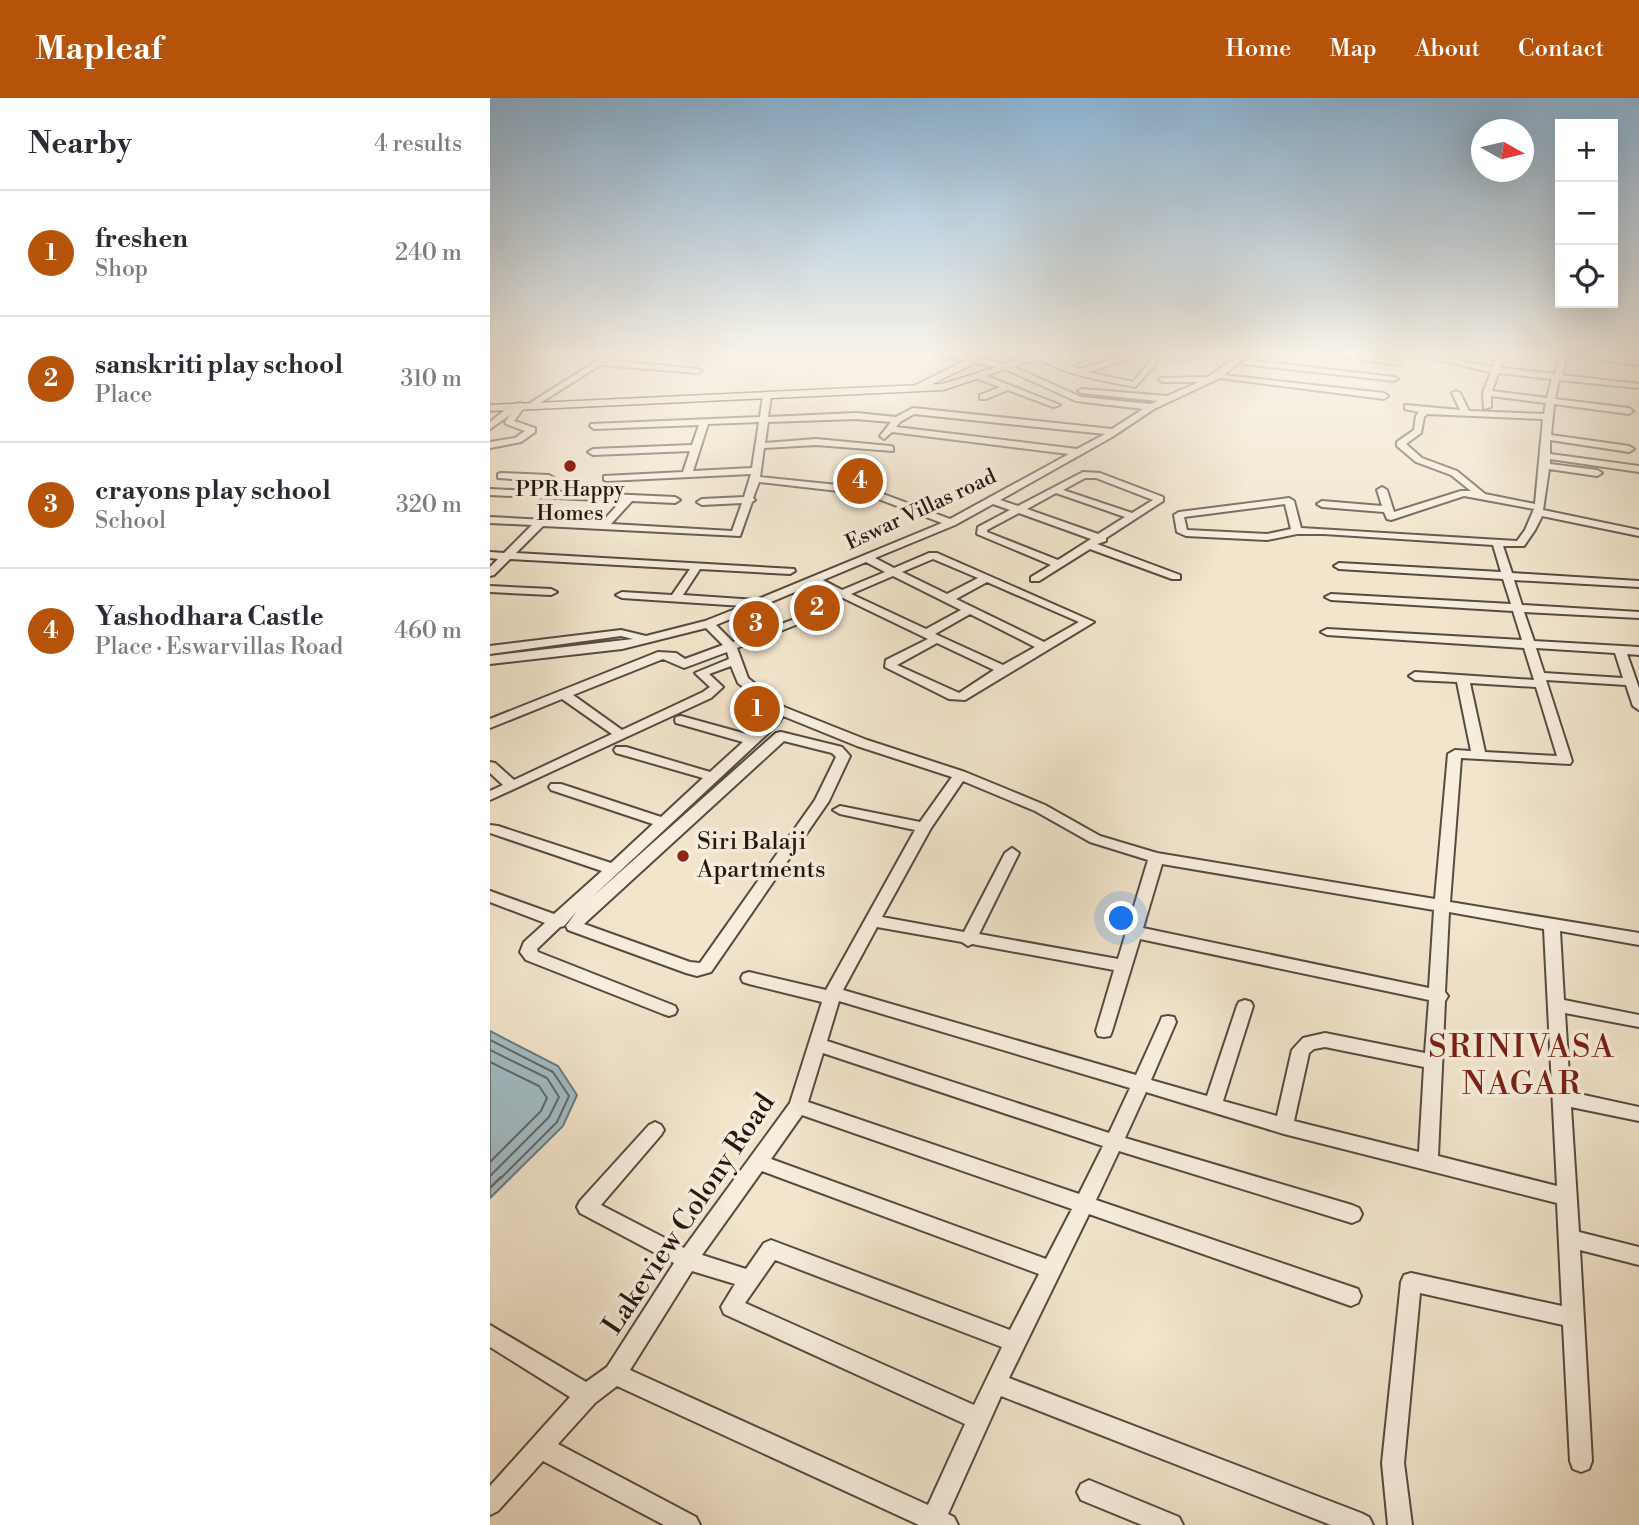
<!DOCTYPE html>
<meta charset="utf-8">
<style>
:root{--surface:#fff;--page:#f7f7f7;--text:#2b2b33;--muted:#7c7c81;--line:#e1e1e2;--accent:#b45309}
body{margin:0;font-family:"Libre Bodoni",serif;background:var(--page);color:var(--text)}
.controls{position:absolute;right:21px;top:21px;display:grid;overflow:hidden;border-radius:0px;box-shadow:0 7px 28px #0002}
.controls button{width:63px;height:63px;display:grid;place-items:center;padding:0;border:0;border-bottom:2px solid var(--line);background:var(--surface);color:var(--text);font:35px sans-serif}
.compass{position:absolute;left:981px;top:21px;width:63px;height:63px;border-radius:50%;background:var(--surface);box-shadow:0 7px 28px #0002;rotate:98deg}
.you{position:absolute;left:632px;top:821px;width:24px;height:24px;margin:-18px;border:5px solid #fff;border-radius:50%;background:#1a73e8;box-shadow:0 0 0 10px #1a73e833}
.badge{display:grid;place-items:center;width:46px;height:46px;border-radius:50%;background:var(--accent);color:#fff;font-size:23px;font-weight:700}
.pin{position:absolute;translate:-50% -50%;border:4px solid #fff;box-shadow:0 2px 7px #0006}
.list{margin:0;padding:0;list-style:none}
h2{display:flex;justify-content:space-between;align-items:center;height:91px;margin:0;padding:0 28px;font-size:30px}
h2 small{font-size:23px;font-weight:400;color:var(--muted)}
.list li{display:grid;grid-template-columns:46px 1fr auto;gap:21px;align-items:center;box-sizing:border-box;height:126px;padding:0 28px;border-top:2px solid var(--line)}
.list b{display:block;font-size:26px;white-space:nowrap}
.list p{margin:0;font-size:23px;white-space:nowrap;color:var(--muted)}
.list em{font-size:23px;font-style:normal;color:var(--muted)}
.icon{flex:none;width:38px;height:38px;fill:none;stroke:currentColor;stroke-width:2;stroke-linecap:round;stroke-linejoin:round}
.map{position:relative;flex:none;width:1149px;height:1427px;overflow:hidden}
header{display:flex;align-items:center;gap:42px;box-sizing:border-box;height:98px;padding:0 35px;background:var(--accent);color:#fff}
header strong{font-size:33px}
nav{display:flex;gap:38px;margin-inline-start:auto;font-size:24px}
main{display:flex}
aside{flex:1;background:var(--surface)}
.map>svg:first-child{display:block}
</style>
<header>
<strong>Mapleaf</strong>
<nav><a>Home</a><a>Map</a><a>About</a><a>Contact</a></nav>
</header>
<main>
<aside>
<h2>Nearby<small>4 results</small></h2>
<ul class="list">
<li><span class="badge">1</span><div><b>freshen</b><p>Shop</p></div><em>240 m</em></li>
<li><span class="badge">2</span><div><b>sanskriti play school</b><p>Place</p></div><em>310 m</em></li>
<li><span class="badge">3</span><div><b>crayons play school</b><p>School</p></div><em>320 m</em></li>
<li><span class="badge">4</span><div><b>Yashodhara Castle</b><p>Place · Eswarvillas Road</p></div><em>460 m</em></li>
</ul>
</aside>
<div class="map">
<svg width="1149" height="1427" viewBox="0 0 1149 1427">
<rect width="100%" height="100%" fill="#f2e5cc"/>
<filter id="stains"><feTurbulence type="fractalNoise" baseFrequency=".00286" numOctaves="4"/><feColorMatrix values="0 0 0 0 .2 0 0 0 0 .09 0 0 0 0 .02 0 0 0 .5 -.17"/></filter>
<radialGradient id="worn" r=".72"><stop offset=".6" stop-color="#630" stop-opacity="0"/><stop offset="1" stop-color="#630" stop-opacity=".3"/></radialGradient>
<polygon fill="#a2bcc4" stroke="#6f7a7c" stroke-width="2" points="0,933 68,968 87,997 73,1028 0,1100"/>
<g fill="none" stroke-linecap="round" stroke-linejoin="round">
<g stroke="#626a6a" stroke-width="2">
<polyline points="0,942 63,974 79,998 67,1024 10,1081"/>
<polyline points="0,952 57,980 69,999 59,1019 0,1078"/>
<polyline points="0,964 49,988 57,1000 51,1013 0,1064"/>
</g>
<polyline stroke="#626a6a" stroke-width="2.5" points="0,1090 11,1079"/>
<g stroke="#564b40" stroke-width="4">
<g id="minor">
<path d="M453 258H472L517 266 591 299 660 306 668 303 592 295 588 293 592 291 677 298 709 284H673L669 282 670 280 718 279 747 258H756L734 277 894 295 898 298 894 301 730 280 664 311 622 339 510 402 528 408 593 374 610 375 673 399V403L616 440V443L607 446 690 477V481H682L600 451 549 483H541V479L561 467 487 436 488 429 520 412 503 406 465 427 385 460 404 470 439 455H447L604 524 475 602 459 601 395 569 396 562 438 541 324 486 226 527 243 544 326 513 330 512 336 515 247 550 258 580 294 609 377 642 475 674 555 707 610 738 667 755 945 801 958 656 965 652 981 653 967 584 925 582 919 578 925 574 1044 582 1034 550 837 537 831 534 837 531 1032 542 1023 513 841 502 835 499 841 496 1021 506 1013 481 849 471 844 468 849 465 1011 474 1003 447 834 436H807L777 442 696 438 687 434 684 417 689 414 799 400 804 403 811 430 1027 443 1035 432 1044 411 974 398 901 422 897 421 894 414 832 409 827 406 832 403 892 408 887 392 892 389 897 392 904 414 971 393H981L961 377 926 364 907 348V344L924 332 926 318 929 314 915 311V307L970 312 962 295 966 293 970 295 979 313 1054 316 1056 305 1001 298V309L994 311 993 295 1001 274 930 258H947L1002 269 1006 260 1002 258H1013L1010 270 1065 276 1069 258H1077L1072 277 1149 286V290L1069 282 1065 301 1139 310 1143 313 1139 316 1064 306 1061 337 1139 348 1144 351 1139 354 1060 342V356L1149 368V374L1060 361V366L1107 372 1112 375 1107 378 1059 371 1053 412 1149 432V438L1052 418 1045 432 1034 448H1013L1022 475 1149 483V489L1024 482 1032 507 1149 514V520L1034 514 1044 543 1149 549V557L1137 556 1149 590V612L1143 608 1136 587 1056 582 1082 663 1080 666 971 660 960 804 1149 835V847L1070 833 1074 902 1149 917V929L1075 915 1080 994 1149 1009V1023L1081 1009 1089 1134 1149 1149V1167L1090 1152 1102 1363 1099 1371 1091 1374 1083 1371 1080 1363 1073 1227 930 1195 914 1365 922 1427H898L892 1365 911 1184 914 1177 921 1175 1072 1208 1067 1105 794 1036 656 994 635 1040 862 1107 869 1110 872 1116 869 1122 862 1125 629 1053 606 1102 868 1191 871 1198 868 1205 861 1208 599 1116 519 1280 871 1415 879 1419 883 1427H841L511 1298 458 1416 464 1419 468 1427H429L127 1288 105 1305 68 1346 206 1419 210 1427H174L53 1363 8 1413 0 1417V1388L80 1299 0 1249V1227L96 1284 117 1269 184 1165 90 1115 87 1109 90 1103 159 1027 165 1024 171 1027 174 1032 171 1037 111 1107 194 1150 300 1005 332 904 259 886 253 884 251 880 253 876 259 874 336 892 425 732 350 716 343 712 350 708 430 724 462 679 367 648 293 618 288 626 101 800 286 635 291 634 352 649 360 658 339 703 221 874 207 878 196 875 78 832 76 828 87 813 74 828 70 829 47 851 48 854 185 908 187 912 185 916 179 918 173 916 36 862 30 854 34 844 55 825 0 804V793L64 816 112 773 0 735V727L8 728 121 765 163 726 61 692 59 689 61 686H71L171 719 213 680 126 655 124 652 126 649H136L220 674 253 644 186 625 185 622 186 619 191 618 260 637 283 613 248 585 241 568 219 576 233 589 221 600 0 702V693L13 687 0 675V664L5 665 24 682 122 636 72 601 0 630V621L168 554 186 555 195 561 233 547 216 530 132 551 0 566V558L143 541 131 538 0 556V548L131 532 156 538 215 523 253 508 132 500 126 497 132 494 182 497 200 471 20 461 4 477 0 478V469L8 461 0 460V454L14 455 42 427 0 425V419L111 425 131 403 0 397V391L43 393 52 383 8 380V376L11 375 59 377 64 380 53 393 185 399 190 402 185 405 142 403 121 426 242 433 252 405 212 407 207 404 212 401 254 399 261 376 117 383 114 382V378L193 374 200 353 103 357 98 354 103 351 202 347 209 327 104 331 100 328 101 326 270 319 273 298 277 295 281 298 278 319 366 315 406 319 423 310 622 331 653 311 586 303 513 270 484 265 432 291H426V287L475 263ZM1008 275 1062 281 1057 300 1002 293ZM424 316 615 336 587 351 406 329 410 324ZM937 316 1053 321 1045 406 995 396 967 373 932 360 916 346 931 335 934 319ZM366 321 401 324 390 338 394 341 402 334 579 356 460 421 377 390 270 379 274 350 326 347 403 353V349L400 348 326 341 275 345 278 324ZM269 324 262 370 203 373 218 326ZM595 380H606L663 402 642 415 573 392ZM269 384 375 396 452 425 266 502 193 497 210 471 300 476 305 473 304 471 26 455 53 428 250 438 262 404 265 402 263 400ZM566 395 635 419 608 436 537 411ZM795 406 801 431 777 436 697 432 694 419ZM529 415 601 441 568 462 497 434V432ZM443 461 488 480 457 496 412 474ZM376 464 395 474 352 492 333 482ZM403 478 471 512 436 531 361 496ZM497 484 589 524 554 544 466 501ZM480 516 545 549 513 567 445 536ZM447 545 504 572 469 595 407 567ZM1046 550 1125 555 1133 580 1054 575ZM237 554 239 561 205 575 220 589 213 594 132 632 83 597 173 561 194 570ZM980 585 1046 589 1067 658 995 654ZM294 643 342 655 346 659 325 702 210 865 200 864 94 826ZM473 683 545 713 600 744 658 762 628 861 489 836 529 755 522 750 515 755 474 834 392 819 441 730ZM672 766 944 812 939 890 653 830ZM959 814 1054 831 1067 1088 948 1058 955 903 958 898 955 894ZM387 829 472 844 478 848 482 846 624 872 606 933 608 938 614 939 620 938 622 933 650 841 939 902 935 955 835 935 813 940 802 952 787 1018 733 1003 763 908 761 904 755 902 749 904 747 908 717 998 661 982 686 924 684 919 678 918 672 919 670 924 646 977 353 892ZM349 903 640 990 619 1035 337 943ZM835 949 934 969 929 1054 804 1023 819 955 824 951ZM333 955 613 1048 589 1096 318 1004ZM312 1017 582 1111 556 1161 281 1061ZM272 1073 549 1176 520 1232 281 1142 274 1145 256 1171 212 1157ZM285 1162 512 1249 484 1307 255 1205ZM202 1173 245 1186 231 1209 234 1216 475 1326 438 1407 140 1272Z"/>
<polygon points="514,258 528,258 537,262 533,264"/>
<path d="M555 258 574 265 590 258H601L581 268 590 271 635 258V262L598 274 643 284 659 265V258H667V265L645 289C612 282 574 277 546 259Z"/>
<polygon points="689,258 721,258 685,263 681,261"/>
<polygon points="848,258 885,258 913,265 909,267"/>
<polygon points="1079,258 1108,258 1149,263 1149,267"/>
<polygon points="113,259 116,259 116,262 208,271 212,273 208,275 110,267 47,307 40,305"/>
<polygon points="757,262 904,279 908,281 904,283 754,266 753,264"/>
<polygon points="488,277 494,277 570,307 563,309 518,292 496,301 490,301 490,297 510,289 488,281"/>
<polygon points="31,305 35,308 24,323 45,330 45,334 31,344 0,350 0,344 25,340 35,333 16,326 15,324 21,316 0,331 0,324 21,307"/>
<polygon points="0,488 61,491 67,494 61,497 0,494"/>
<polygon points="599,1382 689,1419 693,1427 652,1427 591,1402 587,1394 591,1386"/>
</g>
</g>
<g stroke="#221811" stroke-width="3">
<polygon id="major" points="541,258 557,258 453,292 0,313 0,307 452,286"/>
</g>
<use href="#minor" fill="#f7eede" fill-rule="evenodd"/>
<use href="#major" fill="#f2e5cc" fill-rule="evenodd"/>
</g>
<linearGradient id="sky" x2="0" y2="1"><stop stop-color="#8cb7da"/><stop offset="0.56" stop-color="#f9f3e8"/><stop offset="1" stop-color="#f9f3e8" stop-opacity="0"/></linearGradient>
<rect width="1149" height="458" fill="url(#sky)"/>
<g fill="#8f2418" stroke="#f7eede" stroke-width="2.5">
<circle cx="80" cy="368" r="7"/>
<circle cx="193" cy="758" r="7"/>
</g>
<g text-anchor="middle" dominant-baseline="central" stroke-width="7" stroke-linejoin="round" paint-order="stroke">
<g font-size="21" fill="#221811" stroke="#f7eede">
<text x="80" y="392">PPR Happy<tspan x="80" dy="24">Homes</tspan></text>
</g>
<g font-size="21" fill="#221811" stroke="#f7eede">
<text transform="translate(431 412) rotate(-25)">Eswar Villas road</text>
</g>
<g font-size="24" fill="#221811" stroke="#f7eede" text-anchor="start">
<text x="207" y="744">Siri Balaji<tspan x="207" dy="28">Apartments</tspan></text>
</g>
<g font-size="28" fill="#221811" stroke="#f7eede">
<text transform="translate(199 1116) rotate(-56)">Lakeview Colony Road</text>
</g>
<g font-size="32" letter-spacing="2" fill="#7a1f14" stroke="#f7eede">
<text x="1032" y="949">SRINIVASA<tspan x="1032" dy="37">NAGAR</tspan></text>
</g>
</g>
<rect width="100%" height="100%" filter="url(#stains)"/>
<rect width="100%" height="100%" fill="url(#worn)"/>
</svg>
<div class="controls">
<button>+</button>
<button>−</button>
<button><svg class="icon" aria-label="locate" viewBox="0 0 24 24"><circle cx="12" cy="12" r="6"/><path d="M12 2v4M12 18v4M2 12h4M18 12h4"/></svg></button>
</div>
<svg class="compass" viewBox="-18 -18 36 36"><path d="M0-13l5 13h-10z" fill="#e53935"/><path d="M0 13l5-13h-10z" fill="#7c7c81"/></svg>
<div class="you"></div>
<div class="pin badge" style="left:267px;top:611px">1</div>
<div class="pin badge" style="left:327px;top:510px">2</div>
<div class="pin badge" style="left:266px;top:526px">3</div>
<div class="pin badge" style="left:370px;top:383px">4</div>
</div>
</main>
